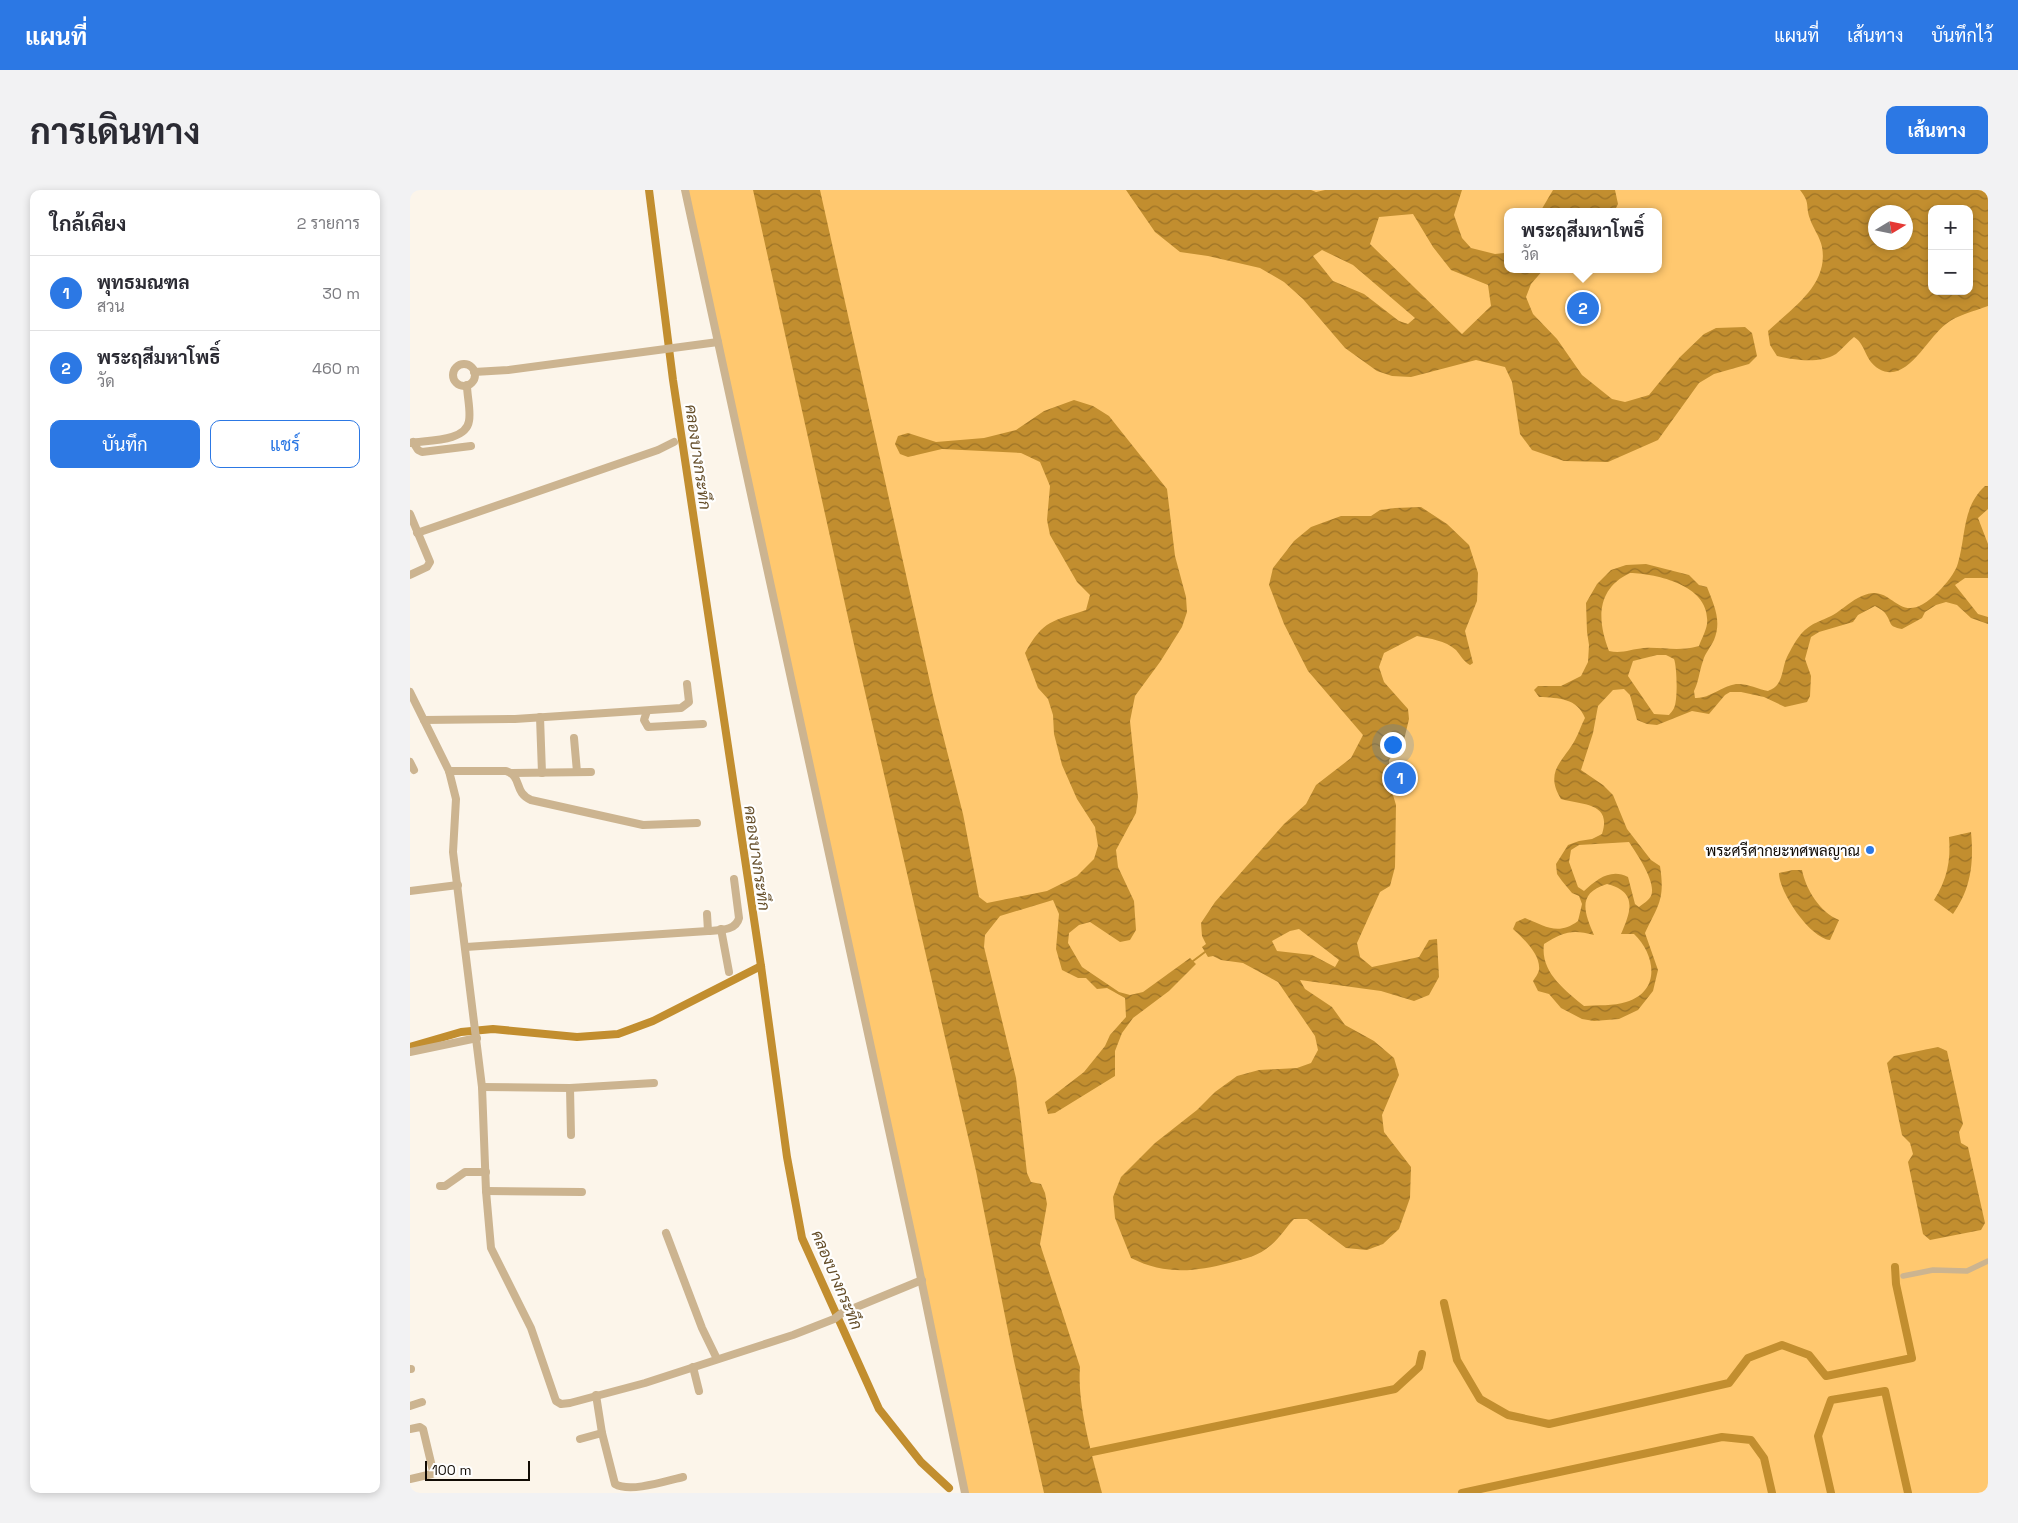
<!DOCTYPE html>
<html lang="th">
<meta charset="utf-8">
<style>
:root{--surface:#fff;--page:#f2f2f3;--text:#2b2b33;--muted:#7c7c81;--line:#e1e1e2;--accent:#2c78e4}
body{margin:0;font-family:"Space Grotesk",Sarabun,sans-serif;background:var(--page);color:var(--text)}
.controls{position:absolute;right:15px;top:15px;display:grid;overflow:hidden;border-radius:10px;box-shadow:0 2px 8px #0003}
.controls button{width:45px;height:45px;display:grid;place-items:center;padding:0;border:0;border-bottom:1px solid var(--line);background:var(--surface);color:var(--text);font:25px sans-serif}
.compass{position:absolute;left:1458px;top:15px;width:45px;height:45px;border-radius:50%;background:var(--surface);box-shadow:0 2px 8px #0003;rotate:80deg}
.scale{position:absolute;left:15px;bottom:12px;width:105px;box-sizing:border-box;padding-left:5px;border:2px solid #110b04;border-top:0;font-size:14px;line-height:18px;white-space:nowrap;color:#110b04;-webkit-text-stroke:4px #fff;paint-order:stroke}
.you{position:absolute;left:982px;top:554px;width:18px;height:18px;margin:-12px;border:4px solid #fff;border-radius:50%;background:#1a73e8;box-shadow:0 0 0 8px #1a73e833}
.badge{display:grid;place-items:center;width:32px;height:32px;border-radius:50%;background:var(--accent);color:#fff;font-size:16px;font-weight:700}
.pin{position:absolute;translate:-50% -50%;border:2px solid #fff;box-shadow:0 1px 5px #0006}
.popup{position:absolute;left:1094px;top:18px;width:158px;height:65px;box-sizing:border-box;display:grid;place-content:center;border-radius:10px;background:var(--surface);filter:drop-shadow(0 1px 4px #0005);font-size:16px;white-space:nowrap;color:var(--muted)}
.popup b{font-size:19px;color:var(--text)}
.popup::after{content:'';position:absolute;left:50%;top:100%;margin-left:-10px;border:10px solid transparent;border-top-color:var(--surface)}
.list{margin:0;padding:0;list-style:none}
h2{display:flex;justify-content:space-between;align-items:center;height:65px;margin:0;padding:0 20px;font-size:21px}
h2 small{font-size:16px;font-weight:400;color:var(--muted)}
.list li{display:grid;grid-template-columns:32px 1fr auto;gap:15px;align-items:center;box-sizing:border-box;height:75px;padding:0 20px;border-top:1px solid var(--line)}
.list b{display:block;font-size:19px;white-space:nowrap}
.list p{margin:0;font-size:16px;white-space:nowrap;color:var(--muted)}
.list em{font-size:16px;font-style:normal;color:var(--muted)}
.actions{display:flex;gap:10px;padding:15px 20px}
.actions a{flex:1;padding:11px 0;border:1px solid var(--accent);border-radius:10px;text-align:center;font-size:18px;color:var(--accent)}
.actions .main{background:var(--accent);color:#fff}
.map{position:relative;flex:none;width:1578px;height:1303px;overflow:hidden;border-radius:10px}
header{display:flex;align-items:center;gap:30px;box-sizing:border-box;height:70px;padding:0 25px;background:var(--accent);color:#fff}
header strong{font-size:24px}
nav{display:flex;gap:28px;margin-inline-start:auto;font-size:18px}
.intro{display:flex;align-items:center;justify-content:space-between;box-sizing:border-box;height:120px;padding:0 30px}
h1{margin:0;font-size:35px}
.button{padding:12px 22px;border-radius:10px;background:var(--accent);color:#fff;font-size:18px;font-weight:700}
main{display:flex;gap:30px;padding:0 30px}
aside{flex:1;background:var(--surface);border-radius:10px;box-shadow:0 2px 8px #0003}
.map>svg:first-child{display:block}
</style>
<header>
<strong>แผนที่</strong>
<nav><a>แผนที่</a><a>เส้นทาง</a><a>บันทึกไว้</a></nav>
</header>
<div class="intro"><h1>การเดินทาง</h1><a class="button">เส้นทาง</a></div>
<main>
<aside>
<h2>ใกล้เคียง<small>2 รายการ</small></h2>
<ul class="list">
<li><span class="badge">1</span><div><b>พุทธมณฑล</b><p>สวน</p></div><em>30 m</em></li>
<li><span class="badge">2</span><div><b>พระฤสีมหาโพธิ์</b><p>วัด</p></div><em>460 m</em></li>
</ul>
<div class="actions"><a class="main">บันทึก</a><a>แชร์</a></div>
</aside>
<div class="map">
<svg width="1578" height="1303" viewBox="0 0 1578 1303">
<defs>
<pattern id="water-waves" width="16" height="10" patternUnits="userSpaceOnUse" patternTransform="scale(1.25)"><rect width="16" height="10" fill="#c28e2f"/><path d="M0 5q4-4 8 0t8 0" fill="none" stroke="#9c7226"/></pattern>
</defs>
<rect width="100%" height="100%" fill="#fcf5ea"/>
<path fill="#ffc86f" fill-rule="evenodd" d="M273 0H1578V1303H558ZM1522 19H1559V101H1522ZM1098 22H1248V79H1098ZM1466 22H1496V52H1466Z"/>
<g fill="url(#water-waves)" fill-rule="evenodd">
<path d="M343 0H410L524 510 553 624 569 707 577 713 637 701 667 686 684 669 688 656 685 637 667 609 652 575 644 544 643 525 638 509 628 498 615 463C633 430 643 431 676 420L680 405 667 392 640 345 637 330 640 296 630 272 611 263 532 259 498 267 490 264 485 254 488 246 498 243 526 252 574 248 606 240 634 221 664 210 683 216 699 226 757 299 765 366 776 407 777 422 772 437 750 472 725 506 720 531 728 607 726 623 706 660 708 677 724 711 726 740 720 750 710 752 680 732 669 735 659 743 658 753 672 777 709 802 720 805 733 802 780 768 786 774 759 801 723 828 712 843 705 861V886L645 923 638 924 635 912 674 882 695 856 700 845 716 827 715 808 697 798 687 799 676 788H668L652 780 646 759 649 724 643 710 590 726 575 745 574 757 606 888 617 983 621 992 631 994 635 1003 637 1014 630 1054 670 1177C667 1215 682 1265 692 1303H634L604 1171 566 981 445 459Z"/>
<path d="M716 0H901L906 2 915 0H1052L1044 25 1052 48 1061 58 1085 64 1094 63 1098 60V79H1134L1121 94 1116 107 1123 124 1147 149 1172 185 1202 209 1215 212 1239 205 1270 167 1294 144 1306 138 1335 137 1342 143 1347 166 1339 174 1304 184 1289 193 1248 250 1198 272 1154 271 1122 260 1110 244 1102 192 1095 177 1066 170 1001 187 982 186 967 181 935 158 893 109 874 92 850 78 798 66 770 62 745 42ZM1003 24 1023 57 1041 80 1078 95 1081 116 1052 144 960 54 969 27ZM912 60 943 75 1005 128 998 134 989 131 954 104 923 91 903 66Z"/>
<polygon points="1143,0 1205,0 1208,14 1204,22 1130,22"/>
<path d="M1390 0H1578V116C1565 121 1547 125 1536 134 1517 148 1496 195 1469 179 1454 170 1456 154 1444 147 1438 152 1432 159 1426 164 1410 174 1384 170 1367 166L1360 155 1358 141C1382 118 1419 95 1412 57 1410 47 1403 38 1400 29 1395 15 1401 14 1390 0ZM1522 19H1559V101H1522ZM1466 22H1496V52H1466Z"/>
<path d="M1575 296H1578V319L1568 328 1578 354V388H1555L1545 395 1568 424 1578 427V434L1561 428 1547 415 1536 412 1526 415 1515 422 1512 428 1492 439C1477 436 1483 434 1475 423 1473 420 1468 418 1465 416L1448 425 1443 432 1409 442 1401 447 1395 469 1401 486 1400 506 1397 512 1375 517 1354 507 1331 502H1320L1315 505 1299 524 1282 521 1247 535 1237 534 1227 530 1220 505 1214 499 1203 500 1188 516 1183 543 1171 580 1193 595 1203 605 1217 639 1241 670 1250 676C1255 709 1249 714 1235 743L1248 780 1243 801 1228 820 1209 829 1184 831 1172 829 1151 818 1139 804 1128 801 1123 791C1125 788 1128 784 1129 780 1131 765 1113 748 1103 739L1106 732 1115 728C1135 736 1148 746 1168 731L1172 714 1169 706 1162 703 1152 691 1147 684 1146 674 1158 655 1169 651 1182 649 1192 644C1202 613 1174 615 1151 609 1134 581 1153 572 1165 550 1169 543 1171 535 1175 528 1167 508 1149 508 1129 507L1124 500 1128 496H1151L1171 486 1178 472 1179 455 1177 442 1176 413 1187 394 1201 380 1216 375 1236 374 1279 385 1289 395 1297 397C1304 415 1312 431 1304 450 1301 457 1295 463 1293 471 1289 482 1289 491 1284 501L1285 508C1299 509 1312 496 1326 494 1336 493 1348 499 1358 501 1360 500 1365 498 1367 495 1373 488 1373 475 1377 467 1381 459 1386 450 1391 444 1402 432 1410 432 1423 425 1433 419 1442 410 1452 406 1485 390 1487 444 1529 401 1535 395 1546 382 1548 373 1556 346 1552 317 1575 296ZM1220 383C1249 384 1301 396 1297 434 1296 441 1291 450 1289 456 1267 462 1255 457 1234 458 1221 459 1212 464 1199 461 1187 430 1186 399 1220 383ZM1247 465H1256L1264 469C1267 476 1268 511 1264 518 1264 519 1259 525 1259 525L1244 524 1218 486 1223 471ZM1219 652C1226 663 1247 692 1241 706 1239 710 1233 714 1229 717L1225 714 1218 687C1201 678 1187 689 1174 701L1168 697 1159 672 1161 660 1169 655ZM1197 694C1228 702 1221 721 1211 744H1224C1246 765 1251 802 1216 812 1204 816 1187 815 1174 816 1155 800 1130 782 1134 754 1153 742 1162 739 1184 745 1174 722 1167 703 1197 694Z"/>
<path d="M1011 317 1037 334 1059 355 1068 383 1067 411 1055 441 1063 473 1060 475C1053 471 1051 466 1046 460 1035 450 1020 449 1007 446L974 463 969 477 974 492 998 519 999 529 994 550 979 570 980 595 986 615 985 677 980 696 970 702 947 753 950 767 962 777 1009 767 1019 750 1027 749 1029 787 1019 805 1004 811 971 801 890 790 895 799 922 817 935 835 964 851 984 868 989 885 972 925 974 942 1001 977 1000 1008 989 1039 973 1054 957 1060 936 1058 897 1029H884C876 1037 870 1048 861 1055 849 1066 834 1069 819 1073 784 1082 755 1085 721 1068L705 1028 703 1007 711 987 745 953 787 920 805 902 827 886 849 880 887 878 901 873 908 860 905 846 868 792 833 773 811 770 803 766 798 767 792 757 796 754 792 746 791 733 805 712 874 634 896 614 906 595 941 568 953 545 898 481 874 434 859 395 863 378 884 351 901 337 931 326H961L970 320 985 318ZM889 739 929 770 925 777 902 765 867 761 862 751 880 741Z"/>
<path d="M1561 642C1564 673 1561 699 1543 724L1524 710C1537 690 1541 671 1539 647Z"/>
<path d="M1383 680H1392C1396 700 1410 722 1429 730L1420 750C1400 748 1369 702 1369 683Z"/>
<polygon points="1528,857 1537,861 1553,934 1549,942 1551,953 1558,957 1575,1033 1571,1040 1520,1050 1513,1044 1498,972 1503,964 1500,953 1492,945 1477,873 1484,866"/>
</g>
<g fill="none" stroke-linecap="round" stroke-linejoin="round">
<polyline stroke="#c28e2f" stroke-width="2" points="783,771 795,762"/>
<g stroke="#c28e2f" stroke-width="8">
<polyline points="239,0 263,190 351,776 377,967 392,1048 469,1219 511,1272 539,1298"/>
<polyline points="0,857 51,842 83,839 167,847 208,844 243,831 351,776"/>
<polyline points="1034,1113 1047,1170 1070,1209 1098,1225 1139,1234 1319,1193 1338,1168 1372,1155 1399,1165 1416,1186 1502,1168 1486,1094 1485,1077"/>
<polyline points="682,1262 985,1199 1009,1177 1012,1164"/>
<polyline points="1052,1303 1312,1247 1341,1250 1354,1268 1362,1303"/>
<polyline points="1421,1303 1408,1246 1421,1210 1475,1201 1498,1303"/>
</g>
<polyline stroke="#ccb490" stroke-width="5.5" points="1493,1086 1523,1080 1557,1081 1578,1071"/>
<g stroke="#ccb490" stroke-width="8">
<polyline points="275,0 508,1074 555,1303"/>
<circle cx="54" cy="185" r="11"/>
<polyline points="64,182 98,180 308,152"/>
<polyline points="3,252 8,260 12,262 61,256"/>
<path d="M0 253C17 250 56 252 59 231 61 220 57 206 57 195"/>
<polyline points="0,324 20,372 17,377 0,385"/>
<polyline points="7,343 248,260 264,252"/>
<polyline points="0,502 39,581 46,609 43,662 72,897 76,1001 81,1058 121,1138 146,1211 151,1214 160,1213 235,1193 383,1145 424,1129 432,1123 512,1090"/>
<polyline points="237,521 234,530 238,537 293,534"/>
<polyline points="130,527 132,583"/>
<polyline points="14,530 105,529 271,518 279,512 277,494"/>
<polyline points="164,548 167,582"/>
<polyline points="0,572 4,580"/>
<path d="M39 581H96C113 587 103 602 121 610L233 635 287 633"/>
<polyline points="102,583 181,582"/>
<polyline points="0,701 48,695"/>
<polyline points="297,724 298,741"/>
<polyline points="311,739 319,782"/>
<path d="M56 757 298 741C309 740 326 741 329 728L324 689"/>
<polyline points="0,862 67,848"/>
<polyline points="72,897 160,898 244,893"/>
<polyline points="160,898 161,945"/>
<polyline points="30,996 35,996 55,982 76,982"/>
<polyline points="76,1001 172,1002"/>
<polyline points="256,1043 292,1138 307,1169"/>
<polyline points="283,1177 289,1201"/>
<polyline points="0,1179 1,1179"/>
<path d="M186 1205 192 1243 205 1294C220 1303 256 1291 273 1287"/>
<polyline points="0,1216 12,1212"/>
<polyline points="0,1239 10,1237 13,1239 23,1281 22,1284 0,1289"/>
<polyline points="170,1249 192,1243"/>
</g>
</g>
<circle fill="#2c78e4" stroke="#fff" stroke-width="2" cx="1460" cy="660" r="5"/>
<g text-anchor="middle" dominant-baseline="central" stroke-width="4.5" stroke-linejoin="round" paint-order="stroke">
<g font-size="15" fill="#110b04" stroke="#fff" text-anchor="end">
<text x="1450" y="660">พระศรีศากยะทศพลญาณ</text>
</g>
<g font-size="16" font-style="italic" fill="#644d28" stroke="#fff">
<text transform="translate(288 267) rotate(82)">คลองบางกระทึก</text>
<text transform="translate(347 668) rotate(82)">คลองบางกระทึก</text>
<text transform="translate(427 1090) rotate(67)">คลองบางกระทึก</text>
</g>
</g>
</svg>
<div class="controls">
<button>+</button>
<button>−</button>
</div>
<svg class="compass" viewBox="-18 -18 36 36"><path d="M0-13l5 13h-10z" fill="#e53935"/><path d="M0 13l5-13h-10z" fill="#7c7c81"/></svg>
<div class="scale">100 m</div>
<div class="you"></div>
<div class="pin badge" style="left:990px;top:588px">1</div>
<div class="pin badge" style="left:1173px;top:118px">2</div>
<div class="popup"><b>พระฤสีมหาโพธิ์</b>วัด</div>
</div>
</main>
